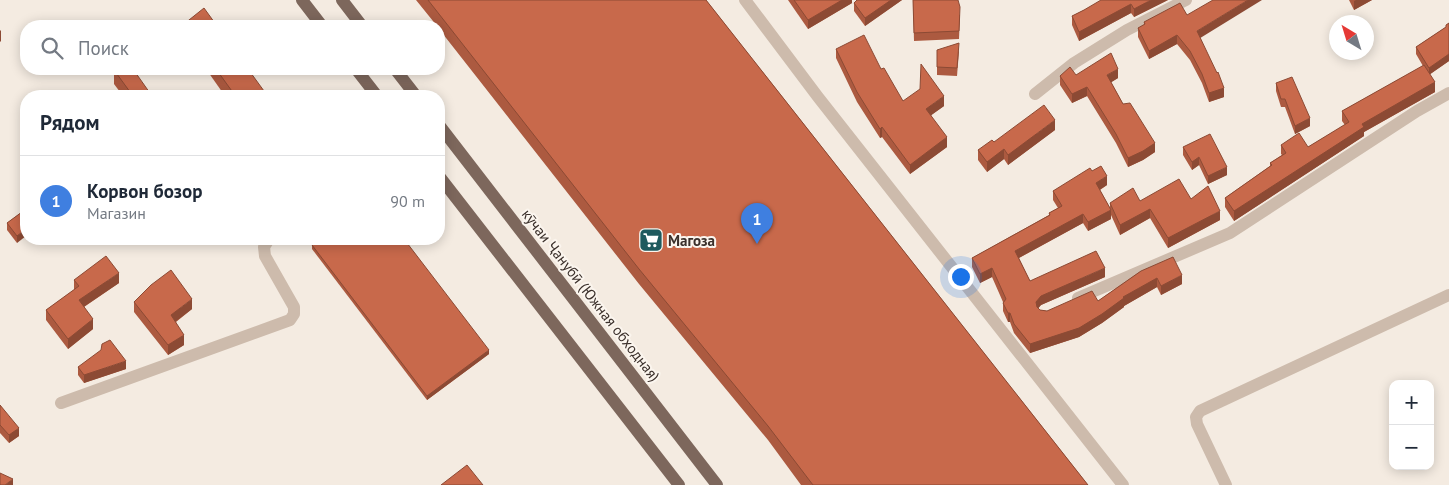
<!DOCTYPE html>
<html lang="ru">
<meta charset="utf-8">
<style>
:root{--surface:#fff;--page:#f6f6f7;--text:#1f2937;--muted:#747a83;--line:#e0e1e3;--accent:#1f5a5e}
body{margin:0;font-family:"PT Sans",sans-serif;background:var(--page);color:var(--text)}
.controls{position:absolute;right:15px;bottom:15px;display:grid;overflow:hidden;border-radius:10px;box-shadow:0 2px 12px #0003}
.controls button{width:45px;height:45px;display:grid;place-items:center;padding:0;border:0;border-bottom:1px solid var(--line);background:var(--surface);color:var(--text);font:25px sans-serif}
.compass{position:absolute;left:1329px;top:15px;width:45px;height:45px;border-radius:50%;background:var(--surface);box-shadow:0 2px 12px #0003;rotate:322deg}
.you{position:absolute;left:960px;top:276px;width:18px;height:18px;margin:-12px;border:4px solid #fff;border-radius:50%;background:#1a73e8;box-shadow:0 0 0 8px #1a73e833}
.badge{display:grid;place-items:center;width:32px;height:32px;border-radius:50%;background:var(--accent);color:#fff;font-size:16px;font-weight:700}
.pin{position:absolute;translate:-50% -41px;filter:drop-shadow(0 1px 2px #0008)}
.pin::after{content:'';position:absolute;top:26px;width:18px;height:15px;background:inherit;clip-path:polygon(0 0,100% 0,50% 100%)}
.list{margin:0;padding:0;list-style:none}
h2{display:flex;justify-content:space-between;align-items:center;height:65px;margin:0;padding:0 20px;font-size:21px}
h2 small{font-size:16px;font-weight:400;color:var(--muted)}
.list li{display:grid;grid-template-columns:32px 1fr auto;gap:15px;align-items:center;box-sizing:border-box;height:90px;padding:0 20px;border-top:1px solid var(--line)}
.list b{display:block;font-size:19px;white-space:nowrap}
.list p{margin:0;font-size:16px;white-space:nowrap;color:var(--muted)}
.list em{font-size:16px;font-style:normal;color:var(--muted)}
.icon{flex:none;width:28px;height:28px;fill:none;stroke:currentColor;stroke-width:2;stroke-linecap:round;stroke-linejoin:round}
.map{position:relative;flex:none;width:1449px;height:485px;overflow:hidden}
.search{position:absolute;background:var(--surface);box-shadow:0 2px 12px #0003;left:20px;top:20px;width:425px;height:55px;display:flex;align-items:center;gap:12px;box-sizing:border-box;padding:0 18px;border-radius:20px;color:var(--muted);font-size:19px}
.panel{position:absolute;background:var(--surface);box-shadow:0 2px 12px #0003;left:20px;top:90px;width:425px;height:155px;border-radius:20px}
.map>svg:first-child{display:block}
</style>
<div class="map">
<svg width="1449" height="485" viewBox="0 0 1449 485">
<rect width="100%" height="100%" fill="#f4ebe1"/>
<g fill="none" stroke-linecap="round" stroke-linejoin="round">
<g stroke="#cdbbac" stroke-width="12">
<polyline points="745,0 818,97 1123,485"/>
<polyline points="1035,94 1074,63 1127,30 1186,0"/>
<polyline points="1078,298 1230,233 1417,111 1449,93"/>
<polyline points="61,403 290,320 294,314 294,307 265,256 264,247 269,239"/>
<polyline points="1226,485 1197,424 1196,417 1200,411 1449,295"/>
</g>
<g stroke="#7d675c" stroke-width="12">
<polyline points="302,0 322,26"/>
<polyline points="342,0 362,26"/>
<polyline points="356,69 377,96"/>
<polyline points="395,69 416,96"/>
<polyline points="439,125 717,485"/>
<polyline points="439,176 679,485"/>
</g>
</g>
<g fill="#ac5a40">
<polygon points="416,0 706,0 1088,485 801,485 768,440 639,284 439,29 439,26 437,26"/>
<polygon points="788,0 852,0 852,3 808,29"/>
<polygon points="857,0 902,0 865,26 854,11 854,3"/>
<polygon points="913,0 960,15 959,39 914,41"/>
<polygon points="1168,0 1134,17 1131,13 1079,41 1072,25 1072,16 1084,10"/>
<polygon points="1349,0 1372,0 1354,10"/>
<polygon points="1187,15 1200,38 1224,97 1209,102 1202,83 1190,60 1177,44 1149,59 1138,37 1138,28 1144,25 1144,22"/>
<polygon points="1449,23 1449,61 1430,74 1435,92 1364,132 1364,136 1234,221 1225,207 1225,198 1270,166 1270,163 1282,155 1281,154 1281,145 1308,147 1345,125 1342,121 1342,111 1423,66 1416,54 1416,47 1446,27 1446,25"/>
<polygon points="836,49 881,69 903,101 944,106 931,115 947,147 910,174 882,137 880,138 857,102 836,58"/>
<polygon points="959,51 957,76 937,75 937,67"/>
<polygon points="206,69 248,69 264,96 225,96"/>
<polygon points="114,70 152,96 123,96 114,84"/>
<polygon points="1076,75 1118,78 1111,82 1123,104 1155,152 1143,160 1128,167 1116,143 1087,96 1072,103 1060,85 1060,76"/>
<polygon points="1276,83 1310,126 1295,134 1285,107 1281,107 1276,91"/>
<polygon points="1055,130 1008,165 1004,159 987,172 978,160 978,150 994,142"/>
<polygon points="1183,147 1227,175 1208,184 1199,165 1192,170 1183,155"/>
<polygon points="1092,171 1107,185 1100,190 1110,208 1110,203 1191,199 1220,220 1168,248 1150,218 1120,235 1111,215 1111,219 1088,231 1083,223 1019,258 1030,281 1105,277 1041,305 1038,308 1040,310 1047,311 1098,301 1141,271 1182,284 1161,295 1157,287 1124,306 1124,307 1102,323 1079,337 1030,353 1014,333 1010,322 1008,322 1003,311 1003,302 992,277 980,283 972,267 972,258 1049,215 1049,213 1058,208 1053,200 1053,191"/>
<polygon points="26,209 17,243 7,230 7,223"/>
<polygon points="312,245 489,354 427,400 312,249"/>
<polygon points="74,280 119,283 84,307 93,329 68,349 46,320 46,310 74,290"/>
<polygon points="134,302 192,309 176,322 184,345 168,355 134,312"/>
<polygon points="78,367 126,369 84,383 78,375"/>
<polygon points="0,405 19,436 9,443 0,433"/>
</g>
<g fill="#8c4a34">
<polygon points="842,0 852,0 852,3 808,29 808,20"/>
<polygon points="891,0 902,0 865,26 865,18"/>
<polygon points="1151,0 1168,0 1134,17 1134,9"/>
<polygon points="1248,0 1262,0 1197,40 1197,31"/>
<polygon points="1356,0 1372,0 1354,10 1354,1"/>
<polygon points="1131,4 1131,13 1079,41 1079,32"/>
<polygon points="1,30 1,41 0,42 0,31"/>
<polygon points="1177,35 1177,44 1149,59 1149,51"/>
<polygon points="1449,54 1449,61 1429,75 1429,68"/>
<polygon points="1118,69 1118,78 1107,85 1107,75"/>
<polygon points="1435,82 1435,92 1364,132 1364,136 1234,221 1234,211 1362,124"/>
<polygon points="1087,87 1087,96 1072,103 1072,94"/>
<polygon points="1224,88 1224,97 1209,102 1209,93"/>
<polygon points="264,91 264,96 257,96"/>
<polygon points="944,96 944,106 926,119 926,109"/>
<polygon points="1310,118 1310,126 1295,134 1295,126"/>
<polygon points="1055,120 1055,130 1008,165 1008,155"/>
<polygon points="882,127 882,137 880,138 880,129"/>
<polygon points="947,137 947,147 910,174 910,165"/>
<polygon points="1155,143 1155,152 1143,160 1128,167 1128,158"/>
<polygon points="1004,149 1004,159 987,172 987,162"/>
<polygon points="1199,157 1199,165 1192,170 1192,162"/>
<polygon points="1227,167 1227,175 1208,184 1208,176"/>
<polygon points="1107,176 1107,185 1096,192 1096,183"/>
<polygon points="1150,209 1150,218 1120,235 1120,225"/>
<polygon points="1111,210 1111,219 1088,231 1088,222"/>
<polygon points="1220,211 1220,220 1168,248 1168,238"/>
<polygon points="1083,214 1083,223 1015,260 1015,251"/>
<polygon points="26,229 26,236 17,243 17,236"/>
<polygon points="992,268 992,277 980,283 980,274"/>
<polygon points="1105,268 1105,277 1041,305 1036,311 1036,302 1041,296"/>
<polygon points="119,273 119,283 79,310 79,300"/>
<polygon points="1182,275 1182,284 1161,295 1161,286"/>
<polygon points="1157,278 1157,287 1124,306 1124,307 1102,323 1079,337 1030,353 1030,344 1123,297"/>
<polygon points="192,299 192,309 171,325 171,315"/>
<rect x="1008" y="313" width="2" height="9"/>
<polygon points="93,319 93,329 68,349 68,339"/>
<polygon points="184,335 184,345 168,355 168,345"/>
<polygon points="489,350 489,354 427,400 427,396"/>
<polygon points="126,361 126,369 84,383 84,375"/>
<polygon points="19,428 19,436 9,443 9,435"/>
<polygon points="13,479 13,485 5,485"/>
</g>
<g fill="#c8694b" stroke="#8c4a34">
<polygon points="428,0 706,0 1088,485 813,485 768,426 639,269"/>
<polygon points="794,0 842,0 808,20"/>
<polygon points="857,0 891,0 865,18 854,3"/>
<polygon points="913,0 958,0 960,7 959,31 914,33"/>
<polygon points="1101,0 1151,0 1134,9 1131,4 1079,32 1072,16 1084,10"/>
<polygon points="1213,0 1248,0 1197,31 1217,73 1218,72 1224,88 1209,93 1202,74 1190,51 1177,35 1149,51 1138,28 1145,24 1144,22 1180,3 1187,15"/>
<polygon points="204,8 217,26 186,26 184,24"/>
<polygon points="1449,23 1449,54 1429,68 1416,47 1446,27 1446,25"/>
<polygon points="864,35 881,69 884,68 903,101 920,89 921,64 944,96 926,109 947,137 910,165 882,127 880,129 857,92 836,49"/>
<polygon points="959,43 957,68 937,67 937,50"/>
<polygon points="1111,53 1118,69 1107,75 1123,104 1130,103 1155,143 1143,151 1128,158 1116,134 1087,87 1072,94 1060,76 1070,67 1076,75"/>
<polygon points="1424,65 1435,82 1362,124 1364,127 1234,211 1225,198 1272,165 1270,163 1286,153 1281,145 1299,133 1308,147 1349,122 1342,111"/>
<polygon points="115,69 133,69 152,96 133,96 114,70"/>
<polygon points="216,69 248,69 264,91 257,96 230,96 234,94"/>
<polygon points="1292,77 1310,118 1295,126 1285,99 1281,99 1276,83"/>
<polygon points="1044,105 1055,120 1008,155 1004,149 987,162 978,150 992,140 994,142"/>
<polygon points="1210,134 1227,167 1208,176 1199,157 1192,162 1183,147"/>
<polygon points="1101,166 1107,176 1096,183 1111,210 1088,222 1083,214 1015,251 1030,281 1096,251 1105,268 1041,296 1036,302 1037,307 1040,310 1047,311 1092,291 1098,301 1141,271 1173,257 1182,275 1161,286 1157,278 1123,297 1124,298 1102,314 1079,328 1030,344 1014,324 1010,313 1008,313 1003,303 1006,299 992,268 980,274 972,258 1050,215 1049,213 1062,206 1053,191 1090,168 1092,171"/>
<polygon points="1179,179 1191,199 1208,186 1220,211 1168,238 1150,209 1120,225 1110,203 1133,188 1140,201"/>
<polygon points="26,209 26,229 17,236 7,223"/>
<polygon points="320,239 404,239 489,350 427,396 312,245"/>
<polygon points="106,256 119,273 79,300 93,319 68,339 46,310 79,286 74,280"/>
<polygon points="171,270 192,299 171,315 184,335 168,345 134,302 151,285"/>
<polygon points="110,340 126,361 84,375 78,367 101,350 102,344"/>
<polygon points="0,405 19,428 9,435 0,425"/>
<polygon points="467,465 483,485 441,485"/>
<polygon points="0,473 13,479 5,485 0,485"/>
</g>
<defs>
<g id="supermarket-square" transform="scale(1.25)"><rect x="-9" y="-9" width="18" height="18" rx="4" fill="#1f5a5e" stroke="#fbf5ee"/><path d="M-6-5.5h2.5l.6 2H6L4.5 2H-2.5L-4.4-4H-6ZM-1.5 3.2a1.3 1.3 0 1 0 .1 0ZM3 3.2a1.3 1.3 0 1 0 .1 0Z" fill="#fff"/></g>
</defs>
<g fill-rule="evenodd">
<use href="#supermarket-square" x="651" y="240"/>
</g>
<g text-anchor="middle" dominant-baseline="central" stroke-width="4" stroke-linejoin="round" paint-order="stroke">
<g font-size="15" font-weight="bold" fill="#3b302b" stroke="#fbf5ee" text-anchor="start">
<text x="668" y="240">Магоза</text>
</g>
<g font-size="15" fill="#3b302b" stroke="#fbf5ee">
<text transform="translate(591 295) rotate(52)">кӯчаи Ҷанубӣ (Южная обходная)</text>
</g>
</g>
</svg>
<div class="controls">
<button>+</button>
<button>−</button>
</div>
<svg class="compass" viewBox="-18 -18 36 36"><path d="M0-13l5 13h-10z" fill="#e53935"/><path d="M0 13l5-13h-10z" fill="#747a83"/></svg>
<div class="you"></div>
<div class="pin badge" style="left:757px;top:244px;background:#3f7fe0">1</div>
<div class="search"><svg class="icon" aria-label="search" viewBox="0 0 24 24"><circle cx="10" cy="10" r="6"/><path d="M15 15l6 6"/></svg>Поиск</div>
<section class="panel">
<h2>Рядом<small></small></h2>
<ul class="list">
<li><span class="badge" style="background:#3f7fe0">1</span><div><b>Корвон бозор</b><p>Магазин</p></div><em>90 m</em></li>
</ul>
</section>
</div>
